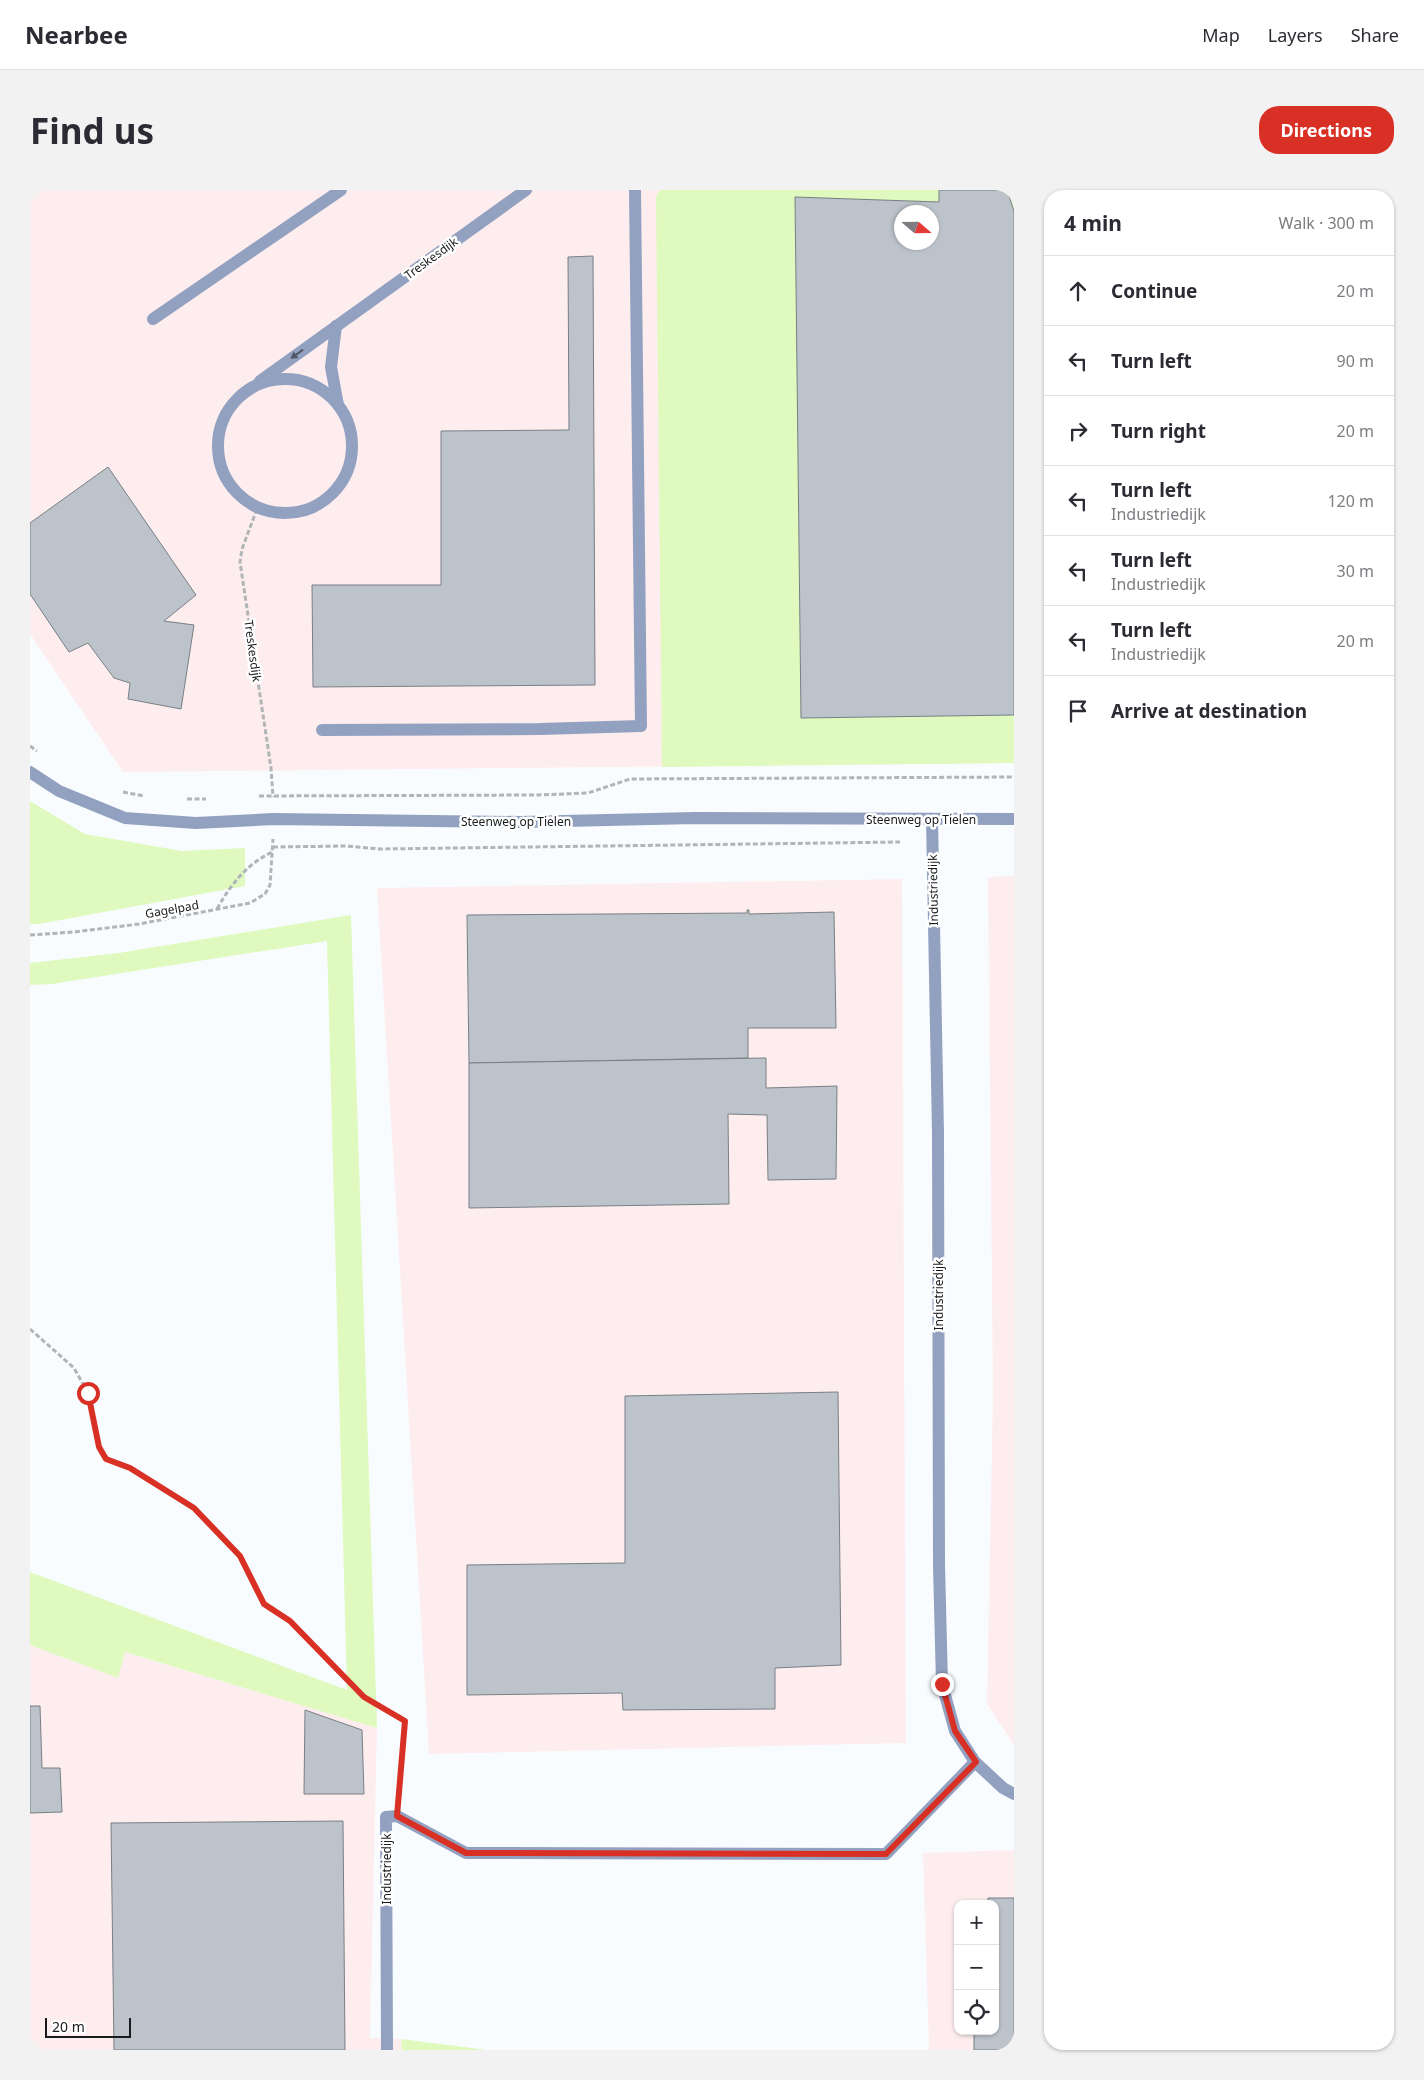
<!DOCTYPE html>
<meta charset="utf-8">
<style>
:root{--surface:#fff;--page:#f2f2f3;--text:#2b2b33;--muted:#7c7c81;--line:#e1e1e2;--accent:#d93025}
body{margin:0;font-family:"Noto Sans",sans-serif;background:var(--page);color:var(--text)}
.controls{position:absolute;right:15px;bottom:15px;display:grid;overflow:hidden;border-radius:10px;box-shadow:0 1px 4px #0004}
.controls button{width:45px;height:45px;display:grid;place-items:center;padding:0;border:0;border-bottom:1px solid var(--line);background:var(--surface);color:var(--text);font:25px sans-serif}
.compass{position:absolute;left:864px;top:15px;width:45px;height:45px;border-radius:50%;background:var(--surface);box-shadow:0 1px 4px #0004;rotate:110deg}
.scale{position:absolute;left:15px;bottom:12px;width:86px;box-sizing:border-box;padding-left:5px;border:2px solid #181a1d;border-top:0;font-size:14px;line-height:18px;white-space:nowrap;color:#181a1d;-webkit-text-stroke:4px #fff;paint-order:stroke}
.stop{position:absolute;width:15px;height:15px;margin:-11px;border:4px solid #d93025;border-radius:50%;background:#fff}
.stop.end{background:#d93025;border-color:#fff;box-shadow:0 1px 5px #0008}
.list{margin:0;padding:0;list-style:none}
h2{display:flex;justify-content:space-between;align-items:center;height:65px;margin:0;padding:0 20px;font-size:21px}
h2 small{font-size:16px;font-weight:400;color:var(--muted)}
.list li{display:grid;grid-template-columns:32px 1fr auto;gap:15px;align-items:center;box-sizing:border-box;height:70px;padding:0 20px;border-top:1px solid var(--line)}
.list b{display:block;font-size:19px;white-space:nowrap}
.list p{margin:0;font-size:16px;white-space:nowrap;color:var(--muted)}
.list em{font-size:16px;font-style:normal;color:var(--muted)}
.icon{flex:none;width:28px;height:28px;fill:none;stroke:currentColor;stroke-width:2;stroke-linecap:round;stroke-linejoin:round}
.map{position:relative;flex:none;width:984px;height:1860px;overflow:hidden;border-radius:20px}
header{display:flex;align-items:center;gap:30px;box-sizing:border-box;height:70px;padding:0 25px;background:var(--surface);border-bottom:1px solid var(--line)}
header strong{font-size:24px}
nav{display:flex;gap:28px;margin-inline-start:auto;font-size:18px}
.intro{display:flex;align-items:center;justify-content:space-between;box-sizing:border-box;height:120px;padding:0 30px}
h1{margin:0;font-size:35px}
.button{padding:12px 22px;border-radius:20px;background:var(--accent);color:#fff;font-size:18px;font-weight:700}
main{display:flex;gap:30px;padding:0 30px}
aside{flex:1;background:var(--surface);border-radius:20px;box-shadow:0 1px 4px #0004}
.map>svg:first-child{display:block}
</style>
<header>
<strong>Nearbee</strong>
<nav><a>Map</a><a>Layers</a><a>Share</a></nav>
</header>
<div class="intro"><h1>Find us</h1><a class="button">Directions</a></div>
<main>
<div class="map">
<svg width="984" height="1860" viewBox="0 0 984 1860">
<rect width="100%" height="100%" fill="#f9fcff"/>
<g fill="#feedee" fill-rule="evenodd">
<path d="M0 0H984V573L93 582 0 444ZM872 22H902V52H872Z"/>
<polygon points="984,686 984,1555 957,1514 963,1203 958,687"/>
<polygon points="872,689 876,1553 399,1564 347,698"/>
<polygon points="0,1455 88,1488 94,1462 347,1538 340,1848 371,1849 372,1860 0,1860"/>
<path d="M984 1660V1860H899L893 1663ZM928 1714H965V1841H928Z"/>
</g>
<g fill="#dff9be" fill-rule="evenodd">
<path d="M630 0H984V573L632 577 626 7ZM872 22H902V52H872Z"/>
<polygon points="0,611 55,644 152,661 215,658 215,696 9,734 0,734"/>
<polygon points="321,725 347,1538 95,1462 88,1488 0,1455 0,1382 317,1500 297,751 22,794 0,795 0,773 89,763"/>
<polygon points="371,1849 457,1860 372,1860"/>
</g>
<g fill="#bcc3ca" stroke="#787f85" fill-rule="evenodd">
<path d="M909 0H977L984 21V525L771 528 765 7 909 12ZM872 22H902V52H872Z"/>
<polygon points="563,66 565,495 283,497 282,395 411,395 411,241 539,240 538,67"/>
<polygon points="78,277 166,405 134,431 164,435 151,519 98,509 100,493 84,488 58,453 39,462 0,404 0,333"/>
<polygon points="717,720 719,720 719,724 804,722 806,838 718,838 718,868 439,873 437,725 717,723"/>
<polygon points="736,868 736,898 807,896 806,989 738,990 737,925 698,924 699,1014 439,1018 439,873"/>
<polygon points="808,1202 811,1475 745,1478 745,1519 593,1520 592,1503 437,1505 437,1375 595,1373 595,1206"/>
<polygon points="0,1516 10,1516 12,1578 30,1578 32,1622 0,1623"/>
<polygon points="275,1520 332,1540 334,1604 274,1604"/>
<polygon points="313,1631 315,1860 84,1860 81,1633"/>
<polygon points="958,1708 984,1708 984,1860 944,1860 944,1841 965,1841 965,1714 958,1714"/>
</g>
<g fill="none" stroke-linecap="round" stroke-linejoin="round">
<g stroke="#b2b5b8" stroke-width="3" stroke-dasharray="5 2.5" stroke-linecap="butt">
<polyline points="227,319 212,359 210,372 241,578 243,607"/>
<polyline points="0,556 7,561"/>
<polyline points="93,602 114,606"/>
<polyline points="229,606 508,605 558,603 600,589 984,587"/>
<polyline points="157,609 176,609"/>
<polyline points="243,657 316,656 350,659 870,652"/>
<path d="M187 719C201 694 216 675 242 662"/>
<polyline points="0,745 44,742 109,734 220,713 235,704 240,695 243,649"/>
<polyline points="0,1139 44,1178 58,1203 69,1257 77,1269 100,1278 164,1318 209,1366 234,1414 260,1431 334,1507 375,1531 369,1606"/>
</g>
<g stroke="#93a1c0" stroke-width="12">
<polyline points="123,129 311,0"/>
<polyline points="306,136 301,177 308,215"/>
<circle cx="255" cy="256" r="67"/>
<polyline points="230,191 496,0"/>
<polyline points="292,540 510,539 611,536 605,0"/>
<polyline points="0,582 29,601 95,628 166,633 243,629 490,632 665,628 984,629"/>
<polyline points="902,629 908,943 909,1375 912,1494 925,1541 945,1572 973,1598 984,1604"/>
<polyline points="357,1860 356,1627 367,1626 436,1663 856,1664 945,1572"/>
</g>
</g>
<defs><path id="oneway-solid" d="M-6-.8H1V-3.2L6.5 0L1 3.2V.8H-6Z" transform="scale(1.25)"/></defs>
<use fill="#4f5766" href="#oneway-solid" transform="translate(267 164) rotate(144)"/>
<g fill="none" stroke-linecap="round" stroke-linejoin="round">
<polyline stroke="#d93025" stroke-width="6" points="58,1203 69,1257 76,1269 100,1278 164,1318 210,1366 234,1414 260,1431 334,1507 375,1531 367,1626 436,1663 856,1664 946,1572 925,1541 912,1494"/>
</g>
<g text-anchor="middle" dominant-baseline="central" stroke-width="5" stroke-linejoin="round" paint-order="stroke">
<g font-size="12" fill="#181a1d" stroke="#fff">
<text transform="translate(401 68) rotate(-36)">Treskesdijk</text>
<text transform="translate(223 461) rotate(82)">Treskesdijk</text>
<text x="891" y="629">Steenweg op Tielen</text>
<text x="486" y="631">Steenweg op Tielen</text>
<text transform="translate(903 700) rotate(-91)">Industriedijk</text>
<text transform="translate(142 719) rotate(-10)">Gagelpad</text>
<text transform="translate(908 1105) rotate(-90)">Industriedijk</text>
<text transform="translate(356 1679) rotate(-90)">Industriedijk</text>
</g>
</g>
</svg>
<div class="controls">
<button>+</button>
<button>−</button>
<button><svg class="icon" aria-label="locate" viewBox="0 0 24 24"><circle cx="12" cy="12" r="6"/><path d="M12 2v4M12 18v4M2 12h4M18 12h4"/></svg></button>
</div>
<svg class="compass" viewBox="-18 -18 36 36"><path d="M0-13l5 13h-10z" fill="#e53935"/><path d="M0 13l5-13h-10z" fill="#7c7c81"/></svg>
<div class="scale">20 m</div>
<div class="stop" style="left:58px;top:1203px"></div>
<div class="stop end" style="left:912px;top:1494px"></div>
</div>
<aside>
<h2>4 min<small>Walk · 300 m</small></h2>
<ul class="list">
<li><svg class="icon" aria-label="ahead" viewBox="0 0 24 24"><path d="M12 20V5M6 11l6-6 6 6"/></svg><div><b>Continue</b></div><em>20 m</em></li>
<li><svg class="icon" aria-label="left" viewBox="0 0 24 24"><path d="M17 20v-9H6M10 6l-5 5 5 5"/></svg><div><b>Turn left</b></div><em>90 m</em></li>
<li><svg class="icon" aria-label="right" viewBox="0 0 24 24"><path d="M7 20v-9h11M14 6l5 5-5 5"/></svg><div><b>Turn right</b></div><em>20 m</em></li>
<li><svg class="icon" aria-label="left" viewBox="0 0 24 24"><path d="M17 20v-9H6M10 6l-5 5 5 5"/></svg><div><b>Turn left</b><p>Industriedijk</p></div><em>120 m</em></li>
<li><svg class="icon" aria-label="left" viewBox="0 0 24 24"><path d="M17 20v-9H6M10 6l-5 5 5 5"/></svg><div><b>Turn left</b><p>Industriedijk</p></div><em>30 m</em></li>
<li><svg class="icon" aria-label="left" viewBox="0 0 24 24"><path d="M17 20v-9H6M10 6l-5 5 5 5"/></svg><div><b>Turn left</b><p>Industriedijk</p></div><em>20 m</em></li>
<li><svg class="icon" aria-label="arrive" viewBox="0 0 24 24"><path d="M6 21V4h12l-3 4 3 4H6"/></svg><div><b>Arrive at destination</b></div></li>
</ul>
</aside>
</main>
